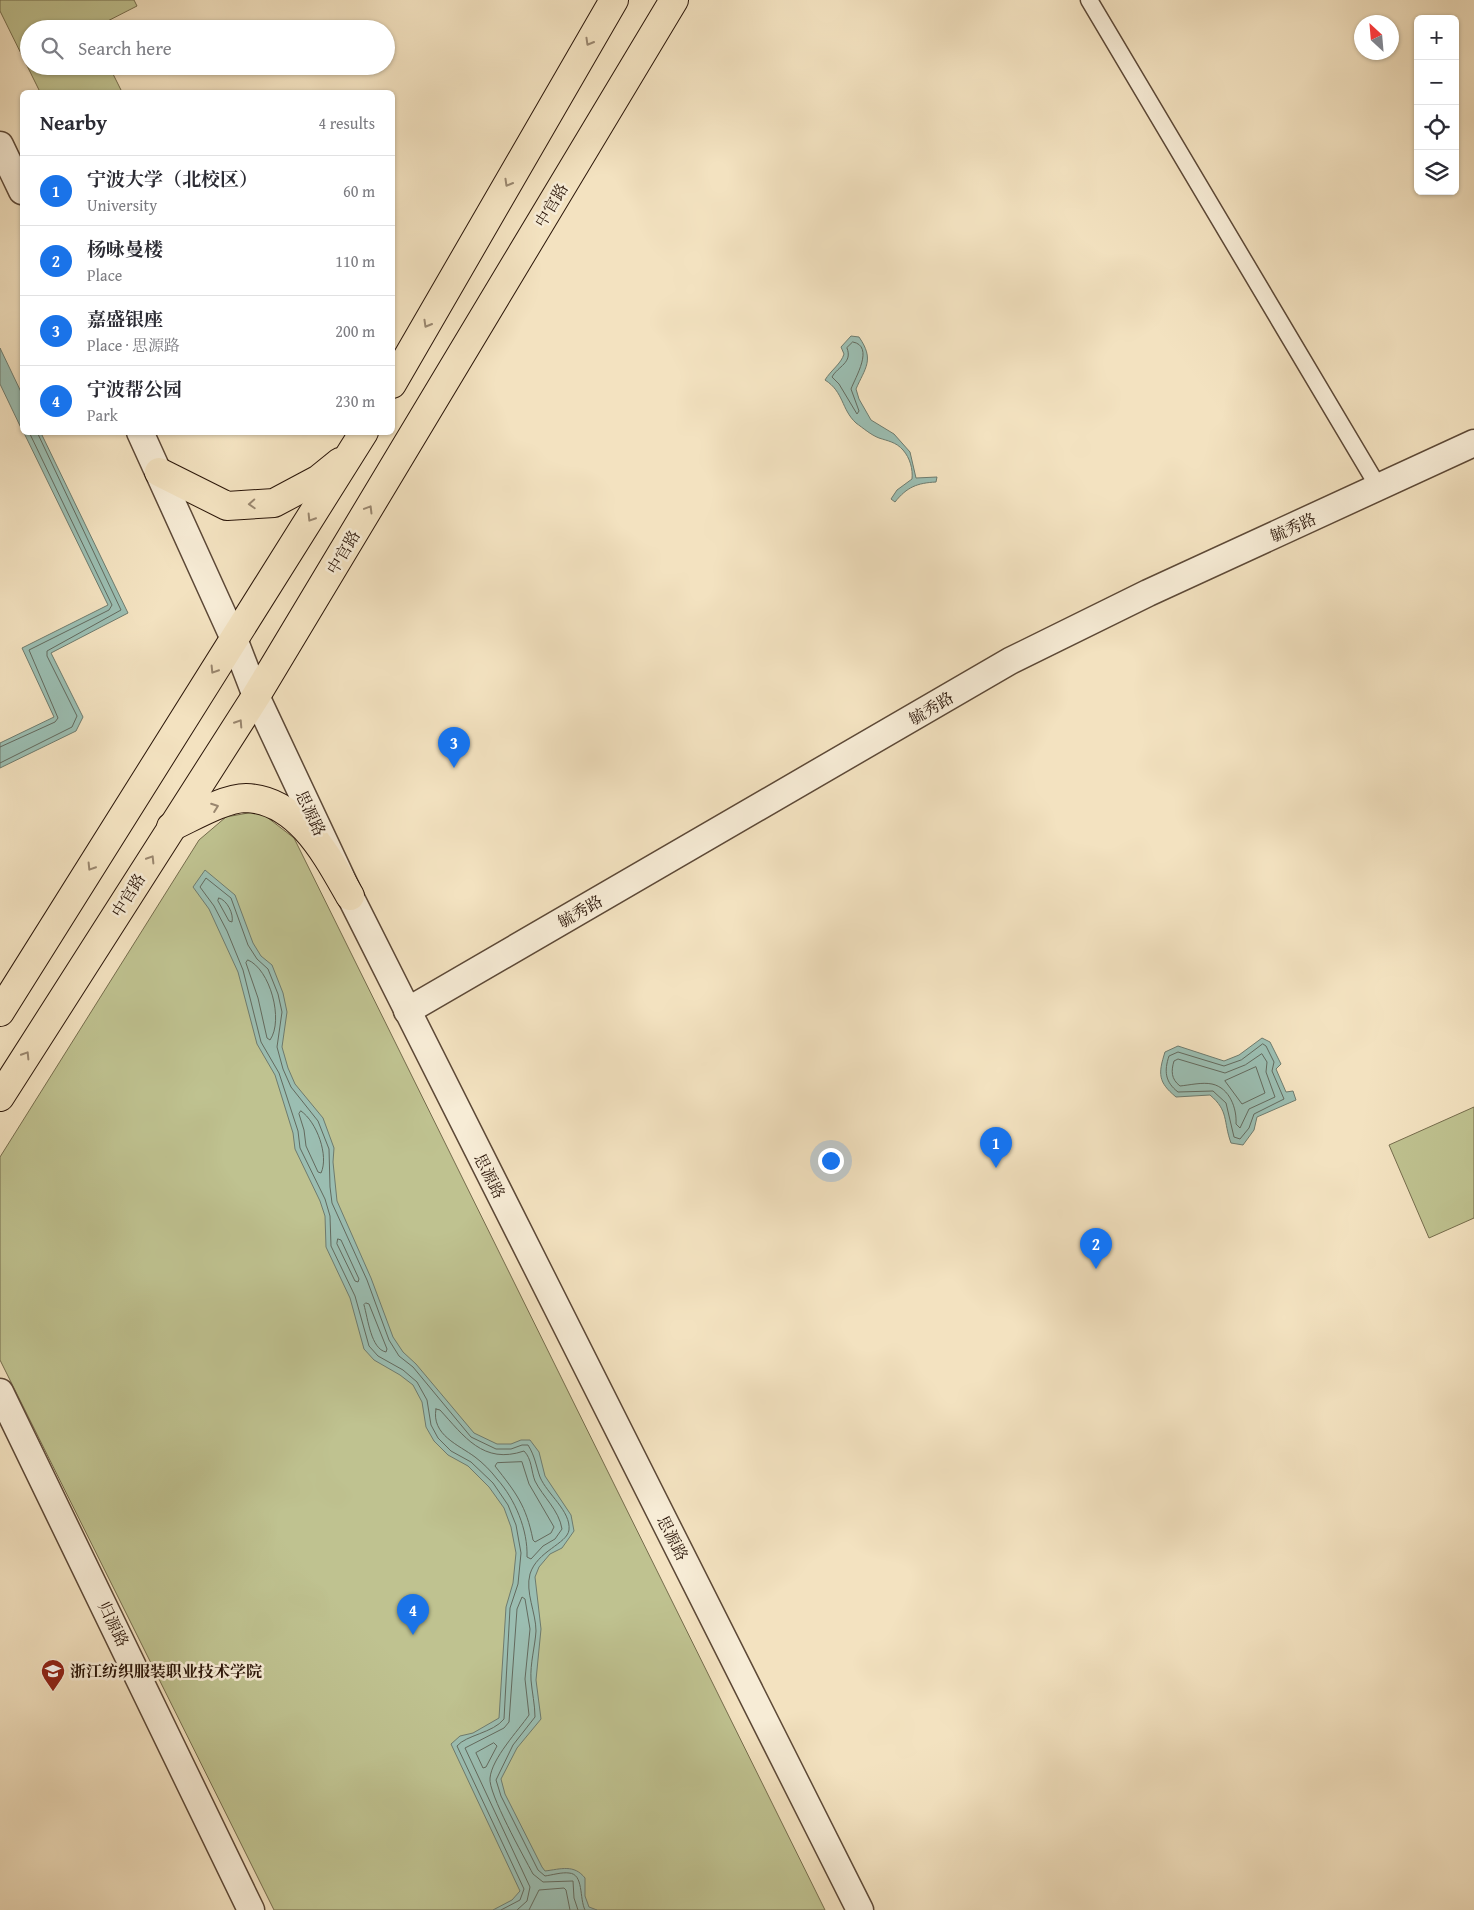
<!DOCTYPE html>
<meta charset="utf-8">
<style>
:root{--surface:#fff;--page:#f7f7f7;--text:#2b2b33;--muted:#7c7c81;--line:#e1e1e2;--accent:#1a73e8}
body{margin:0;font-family:"Gentium Book Plus","Noto Serif SC",serif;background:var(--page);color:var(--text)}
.controls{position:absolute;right:15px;top:15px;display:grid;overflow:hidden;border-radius:8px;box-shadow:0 1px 4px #0004}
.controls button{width:45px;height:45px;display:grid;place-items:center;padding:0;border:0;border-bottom:1px solid var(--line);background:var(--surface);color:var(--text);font:25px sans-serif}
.compass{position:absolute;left:1354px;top:15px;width:45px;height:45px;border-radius:50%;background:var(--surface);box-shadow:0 1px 4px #0004;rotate:334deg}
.you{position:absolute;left:830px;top:1160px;width:18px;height:18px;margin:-12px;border:4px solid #fff;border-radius:50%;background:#1a73e8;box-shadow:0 0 0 8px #1a73e833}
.badge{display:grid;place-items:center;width:32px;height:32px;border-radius:50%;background:var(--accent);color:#fff;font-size:16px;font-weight:700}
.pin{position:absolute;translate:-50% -41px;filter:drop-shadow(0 1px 2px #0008)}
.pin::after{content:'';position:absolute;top:26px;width:18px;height:15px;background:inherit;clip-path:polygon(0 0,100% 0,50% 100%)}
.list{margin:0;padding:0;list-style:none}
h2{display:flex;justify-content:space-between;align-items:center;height:65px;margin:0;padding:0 20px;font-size:21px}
h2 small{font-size:16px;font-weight:400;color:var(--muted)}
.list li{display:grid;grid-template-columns:32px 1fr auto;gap:15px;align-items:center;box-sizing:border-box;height:70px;padding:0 20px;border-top:1px solid var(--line)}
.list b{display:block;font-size:19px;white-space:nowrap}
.list p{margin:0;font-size:16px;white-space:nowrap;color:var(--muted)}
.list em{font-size:16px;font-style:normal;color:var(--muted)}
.icon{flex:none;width:28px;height:28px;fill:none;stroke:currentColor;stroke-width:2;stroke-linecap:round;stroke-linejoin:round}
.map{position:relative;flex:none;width:1474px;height:1910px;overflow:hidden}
.search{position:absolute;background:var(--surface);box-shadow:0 1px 4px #0004;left:20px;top:20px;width:375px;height:55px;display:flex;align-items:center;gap:12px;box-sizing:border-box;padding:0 18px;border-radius:28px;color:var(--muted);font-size:19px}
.panel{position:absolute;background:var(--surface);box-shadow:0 1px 4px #0004;left:20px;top:90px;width:375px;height:345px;border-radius:8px}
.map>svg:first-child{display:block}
</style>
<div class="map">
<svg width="1474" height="1910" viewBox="0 0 1474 1910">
<rect width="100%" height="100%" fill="#f3e2c0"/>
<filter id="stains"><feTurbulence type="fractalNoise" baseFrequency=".004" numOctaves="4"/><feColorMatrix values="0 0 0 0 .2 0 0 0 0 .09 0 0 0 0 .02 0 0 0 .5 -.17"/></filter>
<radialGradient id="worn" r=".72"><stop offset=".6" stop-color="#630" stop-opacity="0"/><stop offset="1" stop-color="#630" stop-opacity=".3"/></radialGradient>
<g fill="#bfc290" stroke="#756c4c">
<polygon points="0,0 134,0 137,6 92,29 29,29 29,66 109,66 122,92 40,92 0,11"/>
<polygon points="259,811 294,838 825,1910 274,1910 0,1360 0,1157 199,840 226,817"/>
<polygon points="1474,1107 1474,1218 1429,1238 1389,1145"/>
</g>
<g fill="#9bbeb2" stroke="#6e7b6e">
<path d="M851 336 859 337C875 360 865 368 856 389L859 399 871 420 894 434 910 452 916 478 937 477 936 482C917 483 907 487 895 502L891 499 897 490 912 479C913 469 910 458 903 450 896 442 888 441 879 438 871 435 863 428 856 423 841 409 844 392 825 380 831 370 841 364 844 354L841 347Z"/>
<polygon points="0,348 22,394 22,430 0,384"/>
<polygon points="24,433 41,433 128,613 51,653 83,717 76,731 0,768 0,743 54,717 22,648 108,605"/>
<path d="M205 870 235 895 253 943 261 956 272 965 283 993 287 1012 282 1047 288 1068 295 1084 323 1118 334 1148 333 1162 337 1201 371 1278 393 1337 403 1352 416 1364 474 1433 497 1444H511L521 1440H530L539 1452 545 1476 571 1515 574 1531 562 1548 550 1554 539 1567 535 1577 541 1629 536 1680 541 1719 517 1748 501 1779 505 1794 542 1867 545 1871C561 1869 574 1864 585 1878V1896L589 1907 597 1910H493L512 1900 520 1891 451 1744 460 1736 473 1733 499 1718 506 1607 513 1583 516 1553 511 1527 504 1508 489 1487 468 1466 448 1455 434 1441 426 1427 422 1402 413 1385 400 1375 374 1360 364 1349 350 1298 326 1247 325 1216 320 1201 295 1149 293 1133 275 1075 257 1044 238 972 209 909 193 887Z"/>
<path d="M1262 1038 1270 1042 1281 1064 1276 1069 1286 1092 1293 1091 1296 1100 1257 1117 1254 1130 1243 1145 1231 1143C1223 1121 1229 1111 1210 1095L1176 1097C1158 1082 1158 1074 1165 1052L1178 1046 1224 1061 1239 1055Z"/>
</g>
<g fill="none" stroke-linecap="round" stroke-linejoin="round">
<g stroke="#636a5e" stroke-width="1">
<path d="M853 342C875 346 855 378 851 389L859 411 857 414 839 384 832 377C838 366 853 363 847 348Z"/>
<polyline points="0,747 55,722 58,718 29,650 109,610 112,605 29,432"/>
<polyline points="0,763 72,727 77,716 47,656 47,651 121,610 37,432"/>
<path d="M219 898C227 900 234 914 232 922L229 921 218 901Z"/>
<path d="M248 960C270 969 284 1020 270 1040L267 1038 258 998 246 963Z"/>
<path d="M1263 1044 1266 1046 1274 1062 1272 1071 1284 1099 1254 1114 1249 1128 1240 1139 1234 1137 1226 1103 1213 1091 1178 1092C1165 1082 1164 1071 1169 1056L1178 1052 1224 1066 1241 1060Z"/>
<path d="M1262 1054 1267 1062 1266 1072 1275 1097 1249 1109 1240 1128 1236 1124C1237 1109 1230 1088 1212 1084 1202 1082 1190 1085 1180 1086 1171 1079 1171 1071 1174 1061L1178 1059 1225 1073 1245 1065Z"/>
<polygon points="1256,1067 1265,1093 1242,1104 1225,1081"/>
<path d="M301 1111C317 1122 329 1156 321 1173L318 1172 306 1146 304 1130 299 1114Z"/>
<polygon points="338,1239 341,1240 359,1279 358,1282 355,1281 337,1244"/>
<path d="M366 1303 369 1304 387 1349 386 1352C371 1349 368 1319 364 1305Z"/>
<path d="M436 1409 440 1410C464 1436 483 1465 524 1451 532 1459 531 1471 535 1481 543 1497 559 1510 562 1529L555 1539 543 1546 531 1559 527 1557C528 1530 515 1499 497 1479 491 1471 483 1463 475 1457 459 1445 431 1435 436 1409Z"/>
<path d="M522 1462 529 1484 554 1527 551 1533 535 1542 533 1540C526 1505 516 1493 495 1466L497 1463Z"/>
<polygon points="494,1743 497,1746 486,1767 483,1768 476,1753"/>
<path d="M501 1910 520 1900 524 1889 457 1746C466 1735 493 1733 504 1719L510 1608 518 1584 521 1553 516 1525 508 1505 493 1483 471 1462 451 1451 438 1438 431 1425 427 1400 417 1382 403 1370 378 1356 369 1346 355 1296 331 1246 330 1216 325 1199 300 1148 298 1131 279 1073 261 1042 243 970 227 931 214 906 200 887 206 878 231 898 248 945 257 959 268 969 278 994 282 1012 277 1047 283 1069 291 1087 318 1121 329 1149 330 1187 332 1203 367 1280 389 1340 399 1356 413 1367 471 1437 496 1449H511L522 1445H528C535 1456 536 1466 540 1477 547 1494 571 1511 569 1530 567 1544 537 1551 530 1574 525 1592 536 1613 536 1631 535 1647 530 1663 531 1680 532 1692 535 1705 535 1717L513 1745 496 1780 501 1796 538 1870 545 1876C552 1875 562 1872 569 1873 584 1874 579 1898 585 1910"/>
<path d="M517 1910 527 1901 530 1887 465 1748 504 1728 509 1722 517 1609 522 1597 525 1599 530 1629 525 1679 529 1715C518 1731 492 1758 490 1778 488 1793 524 1857 533 1874L543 1882 573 1881 574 1898 578 1910"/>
<polyline points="529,1910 539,1890 564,1888 566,1890 570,1910"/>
</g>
<g stroke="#5d4937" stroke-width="19">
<polyline id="pedestrian" points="1089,0 1379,488"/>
</g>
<g stroke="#5d4937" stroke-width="29">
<g id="tertiary">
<polyline points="0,145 22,191"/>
<polyline points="140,432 234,639 256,696 350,896 860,1910"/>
<polyline points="407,1011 1010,661 1148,593 1474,443"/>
<polyline points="0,1392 251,1910"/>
</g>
</g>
<g stroke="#2b1609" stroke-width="30">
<g id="primary">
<polyline points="392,384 614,0"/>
<polyline points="159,472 227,506 274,503 319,479 340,462"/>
<path d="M171 827C191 818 224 798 246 798 299 800 327 856 350 896"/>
<polyline points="0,1012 364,432"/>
<polyline points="0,1097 256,696 674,0"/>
</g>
</g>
<use href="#pedestrian" stroke="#f7ecd6" stroke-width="16"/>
<use href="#tertiary" stroke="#f7ecd6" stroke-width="26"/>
<use href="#primary" stroke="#f3e2c0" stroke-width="28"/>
</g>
<defs><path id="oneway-chevron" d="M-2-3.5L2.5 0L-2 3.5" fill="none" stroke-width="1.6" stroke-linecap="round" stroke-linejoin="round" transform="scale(1.25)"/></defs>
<g stroke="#99866e">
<use href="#oneway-chevron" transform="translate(589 42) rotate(120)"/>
<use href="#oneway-chevron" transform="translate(508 183) rotate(120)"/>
<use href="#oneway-chevron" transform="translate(427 324) rotate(120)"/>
<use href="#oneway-chevron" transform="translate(252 504) rotate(177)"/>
<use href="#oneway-chevron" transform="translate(369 509) rotate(-59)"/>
<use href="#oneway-chevron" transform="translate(311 518) rotate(122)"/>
<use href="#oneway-chevron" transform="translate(214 670) rotate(122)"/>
<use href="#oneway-chevron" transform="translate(239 723) rotate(-57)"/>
<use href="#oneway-chevron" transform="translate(215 807) rotate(-20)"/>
<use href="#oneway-chevron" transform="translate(151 859) rotate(-58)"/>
<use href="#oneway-chevron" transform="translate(91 867) rotate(122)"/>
<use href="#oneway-chevron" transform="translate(26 1055) rotate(-58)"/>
</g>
<defs>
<g id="university-pin" transform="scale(1.25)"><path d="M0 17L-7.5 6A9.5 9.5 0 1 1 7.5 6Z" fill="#8f2418" stroke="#f7ecd6"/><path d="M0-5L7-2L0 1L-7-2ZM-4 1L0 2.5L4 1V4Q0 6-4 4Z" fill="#fff"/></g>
</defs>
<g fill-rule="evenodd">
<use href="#university-pin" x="53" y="1671"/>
</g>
<g text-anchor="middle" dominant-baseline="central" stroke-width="5" stroke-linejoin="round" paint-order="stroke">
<g font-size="16" fill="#2b1609" stroke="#f7ecd6">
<text transform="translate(551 205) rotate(-59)">中官路</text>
<text transform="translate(1293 527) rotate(-24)">毓秀路</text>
<text transform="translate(343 552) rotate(-59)">中官路</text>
<text transform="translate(931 708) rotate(-31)">毓秀路</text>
<text transform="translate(311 813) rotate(65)">思源路</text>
<text transform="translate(128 895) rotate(-58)">中官路</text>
<text transform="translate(580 911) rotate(-30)">毓秀路</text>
<text transform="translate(490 1176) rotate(63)">思源路</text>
<text transform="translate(673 1538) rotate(63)">思源路</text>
<text transform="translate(114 1624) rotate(64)">归源路</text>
</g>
<g font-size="16" font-weight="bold" fill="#2b1609" stroke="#f7ecd6" text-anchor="start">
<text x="70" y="1671">浙江纺织服装职业技术学院</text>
</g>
</g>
<rect width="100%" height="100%" filter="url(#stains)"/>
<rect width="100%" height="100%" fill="url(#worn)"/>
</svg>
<div class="controls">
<button>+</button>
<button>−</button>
<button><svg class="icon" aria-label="locate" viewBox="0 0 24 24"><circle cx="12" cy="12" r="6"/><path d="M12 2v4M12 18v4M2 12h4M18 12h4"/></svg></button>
<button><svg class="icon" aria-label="layers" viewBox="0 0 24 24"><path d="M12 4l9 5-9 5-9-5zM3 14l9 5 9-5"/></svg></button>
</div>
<svg class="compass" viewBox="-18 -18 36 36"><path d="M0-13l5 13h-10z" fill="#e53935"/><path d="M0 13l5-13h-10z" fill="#7c7c81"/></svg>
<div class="you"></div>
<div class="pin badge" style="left:996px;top:1168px">1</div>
<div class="pin badge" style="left:1096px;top:1269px">2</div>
<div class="pin badge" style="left:454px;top:768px">3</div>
<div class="pin badge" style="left:413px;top:1635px">4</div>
<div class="search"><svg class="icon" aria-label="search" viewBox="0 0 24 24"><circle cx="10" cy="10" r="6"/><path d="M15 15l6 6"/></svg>Search here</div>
<section class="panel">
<h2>Nearby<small>4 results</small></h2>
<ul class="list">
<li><span class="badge">1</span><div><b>宁波大学（北校区）</b><p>University</p></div><em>60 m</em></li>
<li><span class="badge">2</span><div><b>杨咏曼楼</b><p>Place</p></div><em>110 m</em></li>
<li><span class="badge">3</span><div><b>嘉盛银座</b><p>Place · 思源路</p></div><em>200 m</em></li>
<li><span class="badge">4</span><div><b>宁波帮公园</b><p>Park</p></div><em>230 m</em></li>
</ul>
</section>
</div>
